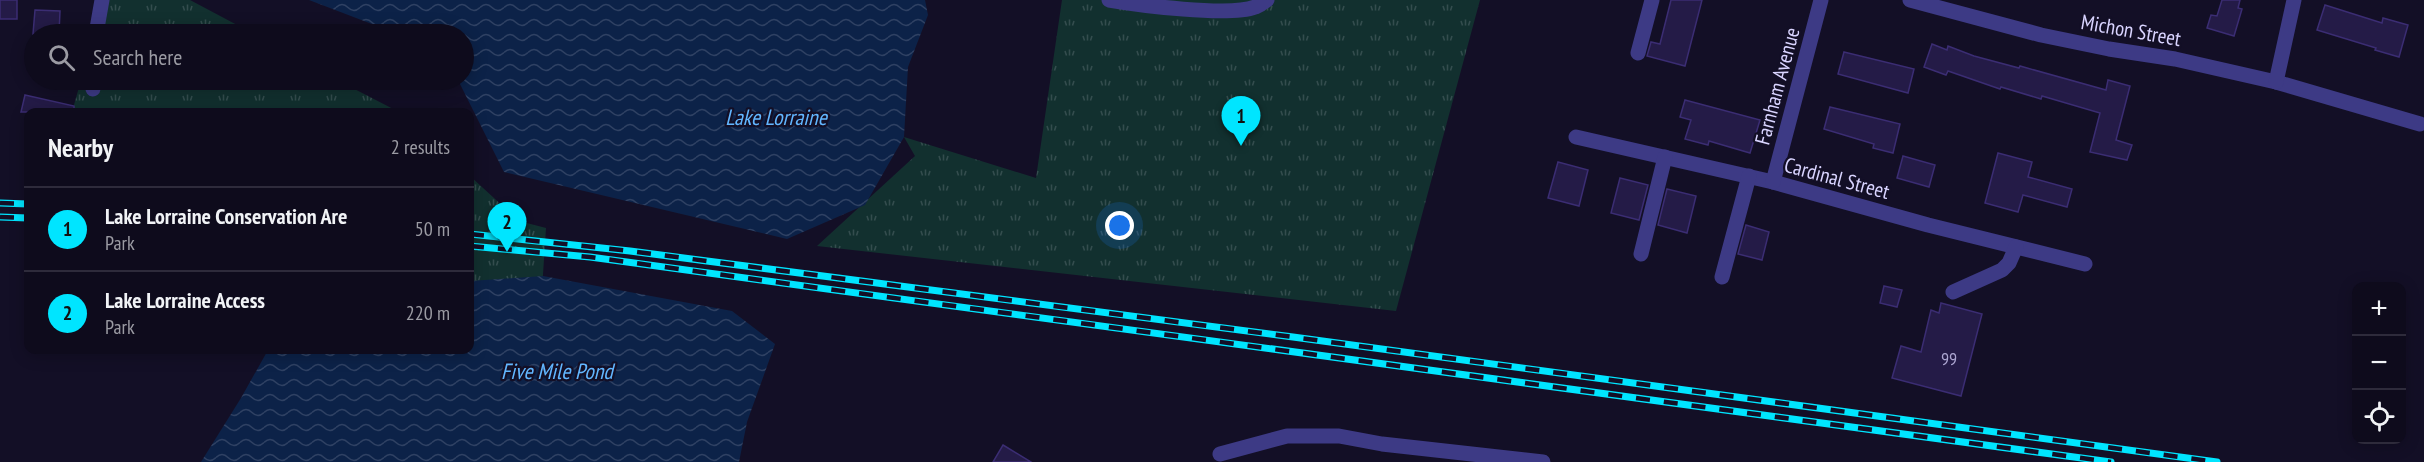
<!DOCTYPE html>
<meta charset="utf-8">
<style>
:root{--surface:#0e0b1c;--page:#1c1929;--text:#f1f3f6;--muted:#9b9ba3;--line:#2e2b3b;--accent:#00e5ff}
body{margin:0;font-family:"PT Sans Narrow",sans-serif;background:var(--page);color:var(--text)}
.controls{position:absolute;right:18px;bottom:18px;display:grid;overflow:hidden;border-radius:12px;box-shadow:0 3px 15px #0003}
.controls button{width:54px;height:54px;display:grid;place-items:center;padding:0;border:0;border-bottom:2px solid var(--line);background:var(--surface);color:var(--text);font:30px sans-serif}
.you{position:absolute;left:1120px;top:226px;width:21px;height:21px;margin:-15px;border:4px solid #fff;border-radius:50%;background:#1a73e8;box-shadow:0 0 0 9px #1a73e833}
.badge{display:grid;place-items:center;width:39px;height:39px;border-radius:50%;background:var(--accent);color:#111;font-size:20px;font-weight:700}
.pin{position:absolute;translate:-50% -50px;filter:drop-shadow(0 2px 3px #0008)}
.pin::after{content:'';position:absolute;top:32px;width:21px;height:18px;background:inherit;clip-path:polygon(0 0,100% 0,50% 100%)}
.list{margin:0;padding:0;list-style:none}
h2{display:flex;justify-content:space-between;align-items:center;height:78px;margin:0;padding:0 24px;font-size:26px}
h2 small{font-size:20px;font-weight:400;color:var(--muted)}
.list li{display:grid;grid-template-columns:39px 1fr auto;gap:18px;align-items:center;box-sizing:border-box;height:84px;padding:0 24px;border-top:2px solid var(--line)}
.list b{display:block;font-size:22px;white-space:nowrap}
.list p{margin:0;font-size:20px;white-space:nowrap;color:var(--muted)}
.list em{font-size:20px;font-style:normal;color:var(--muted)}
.icon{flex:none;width:33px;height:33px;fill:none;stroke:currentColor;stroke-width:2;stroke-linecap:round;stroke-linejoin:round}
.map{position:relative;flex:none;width:2424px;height:462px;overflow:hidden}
.search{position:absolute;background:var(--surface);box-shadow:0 3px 15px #0003;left:24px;top:24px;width:450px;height:66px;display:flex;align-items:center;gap:15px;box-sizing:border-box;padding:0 21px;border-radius:33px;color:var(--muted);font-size:22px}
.panel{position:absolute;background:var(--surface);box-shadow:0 3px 15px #0003;left:24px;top:108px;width:450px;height:246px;border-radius:12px}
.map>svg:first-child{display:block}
</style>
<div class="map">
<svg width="2424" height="462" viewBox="0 0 2424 462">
<defs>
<pattern id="grass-tufts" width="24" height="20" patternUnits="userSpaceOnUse" patternTransform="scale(1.5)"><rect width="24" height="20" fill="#12302f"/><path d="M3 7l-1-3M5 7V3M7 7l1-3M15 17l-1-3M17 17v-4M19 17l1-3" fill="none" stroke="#344d4e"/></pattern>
<pattern id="water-waves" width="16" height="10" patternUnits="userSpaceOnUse" patternTransform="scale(1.5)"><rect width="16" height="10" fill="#0c2248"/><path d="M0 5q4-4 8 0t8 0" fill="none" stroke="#2f4163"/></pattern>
</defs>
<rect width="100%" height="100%" fill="#130f26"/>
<g fill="url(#grass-tufts)">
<polygon points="99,0 190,0 254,34 95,34"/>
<polygon points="1062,0 1480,0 1396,311 817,246 915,156 904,137 1036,178"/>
<polygon points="81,80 337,80 399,112 72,112"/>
<polygon points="470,176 519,221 546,228 541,305 470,292"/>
</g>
<g fill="url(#water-waves)">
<polygon points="309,0 925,0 928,15 908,67 904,137 865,205 787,239 504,172 458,80 464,80 464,34 398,34"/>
<polygon points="543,276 732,311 775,344 747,422 739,462 201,462 241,398 268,350 470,350 470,281"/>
</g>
<g fill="#241b47" stroke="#3b2d73" stroke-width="1.5">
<rect x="0" y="0" width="17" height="19"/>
<polygon points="1671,0 1702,0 1685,66 1647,56 1651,42 1660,44"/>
<polygon points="2222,0 2240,0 2238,8 2242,9 2234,36 2207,28 2211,15 2217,16"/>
<polygon points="2325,5 2382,23 2383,18 2408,25 2399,57 2375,50 2376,48 2317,30"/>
<polygon points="35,10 60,11 59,34 33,34"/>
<polygon points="1932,44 1947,50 1948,46 1974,56 2019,68 2020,66 2106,90 2108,80 2130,86 2116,140 2132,145 2127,160 2090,152 2100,113 2042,96 2041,99 2001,87 2000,89 1948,71 1946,75 1924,67"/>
<polygon points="1844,52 1914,69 1908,93 1838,74"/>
<polygon points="25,95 74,106 74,112 21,112"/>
<polygon points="1685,100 1760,120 1750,153 1709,141 1708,145 1685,139 1691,120 1680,117"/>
<polygon points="1830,107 1900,124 1893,153 1873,148 1874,144 1824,129"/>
<polygon points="1998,153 2032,162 2028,177 2072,189 2067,207 2023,195 2018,212 1985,203"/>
<polygon points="1903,156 1935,165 1929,187 1897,178"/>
<polygon points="1558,162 1588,170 1579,206 1548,198"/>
<polygon points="1620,178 1648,185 1639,220 1611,213"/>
<polygon points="1667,189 1696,196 1687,233 1658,225"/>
<polygon points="1746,225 1769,232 1762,260 1738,254"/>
<polygon points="1884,286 1902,290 1897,307 1880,303"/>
<polygon points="1941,303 1982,314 1961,396 1892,378 1901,346 1921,352 1931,310 1939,313"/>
<polygon points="1003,445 1031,462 993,462"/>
</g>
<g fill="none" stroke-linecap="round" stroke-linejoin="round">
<g stroke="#3d3a85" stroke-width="15">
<path d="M1109 0C1138 5 1229 17 1255 7 1259 6 1263 2 1267 0"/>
<polyline points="1910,0 2041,35 2109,49 2175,59 2276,82 2420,124"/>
<polyline points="96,34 102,0"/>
<polyline points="1638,53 1652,0"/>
<polyline points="2276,82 2294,0"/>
<polyline points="93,89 94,80"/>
<polyline points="1576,137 1773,182 1928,225 2085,264"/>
<polyline points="1773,182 1821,0"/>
<polyline points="1641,254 1665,157"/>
<polyline points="1722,277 1749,176"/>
<polyline points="1953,292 2002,270 2009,263 2016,247"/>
<polyline points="1220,454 1287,436 1339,436 1382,444 1543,462"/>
</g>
<g stroke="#00e5ff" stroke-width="7">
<g id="rail">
<polyline points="0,203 28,204"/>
<polyline points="0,217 28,218"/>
<polyline points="470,234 630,251 1293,337 2217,462"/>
<polyline points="470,246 590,257 2111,462"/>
</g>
</g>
<use href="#rail" stroke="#130f26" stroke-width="4.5" stroke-dasharray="14" stroke-linecap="butt"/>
</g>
<g text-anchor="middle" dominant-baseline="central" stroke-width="4.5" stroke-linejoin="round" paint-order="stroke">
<g font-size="18" fill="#aca6d1">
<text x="1949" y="358">99</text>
</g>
<g font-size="21" fill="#d9d4ff" stroke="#130f26">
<text transform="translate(2131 30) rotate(10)">Michon Street</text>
<text transform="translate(1777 86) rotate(-75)">Farnham Avenue</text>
<text transform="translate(1837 178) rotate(15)">Cardinal Street</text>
</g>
<g font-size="22" font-style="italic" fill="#62b6ff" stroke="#130f26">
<text x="776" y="117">Lake Lorraine</text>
<text x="557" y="371">Five Mile Pond</text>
</g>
</g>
</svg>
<div class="controls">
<button>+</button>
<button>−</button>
<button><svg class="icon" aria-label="locate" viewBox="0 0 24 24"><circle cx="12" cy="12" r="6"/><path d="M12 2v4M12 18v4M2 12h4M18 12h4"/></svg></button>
</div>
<div class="you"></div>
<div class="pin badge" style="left:1241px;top:146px">1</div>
<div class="pin badge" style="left:507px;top:252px">2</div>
<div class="search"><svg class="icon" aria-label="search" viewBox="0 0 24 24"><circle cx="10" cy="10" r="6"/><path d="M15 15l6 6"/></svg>Search here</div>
<section class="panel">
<h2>Nearby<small>2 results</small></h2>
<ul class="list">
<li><span class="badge">1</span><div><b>Lake Lorraine Conservation Are</b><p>Park</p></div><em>50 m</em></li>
<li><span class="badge">2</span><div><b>Lake Lorraine Access</b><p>Park</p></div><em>220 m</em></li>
</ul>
</section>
</div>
